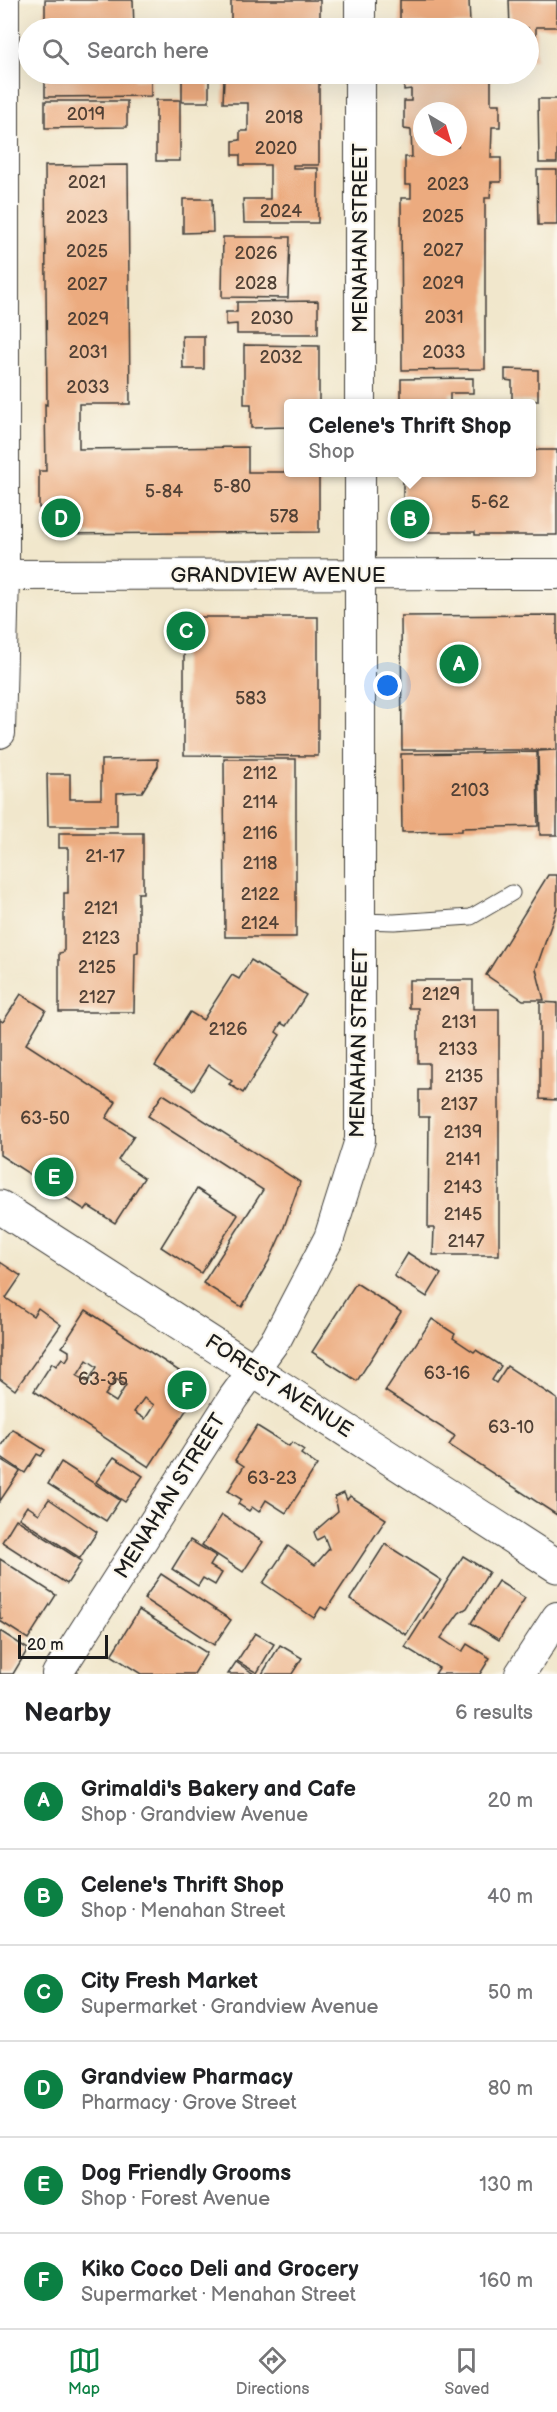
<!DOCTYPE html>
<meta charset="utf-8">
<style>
:root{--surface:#fff;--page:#f2f2f2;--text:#202124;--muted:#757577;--line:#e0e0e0;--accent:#0b8043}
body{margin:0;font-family:"Balsamiq Sans",sans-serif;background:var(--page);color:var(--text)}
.compass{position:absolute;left:413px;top:102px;width:54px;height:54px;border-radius:50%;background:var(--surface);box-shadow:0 6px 24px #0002;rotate:142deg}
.scale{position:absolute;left:18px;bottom:15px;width:90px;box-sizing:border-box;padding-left:6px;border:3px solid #1c1c1c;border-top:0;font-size:16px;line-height:21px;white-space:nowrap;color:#1c1c1c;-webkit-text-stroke:4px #fbf7ec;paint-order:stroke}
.you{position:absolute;left:388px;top:686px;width:21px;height:21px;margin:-15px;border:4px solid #fff;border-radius:50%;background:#1a73e8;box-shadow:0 0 0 9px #1a73e833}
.badge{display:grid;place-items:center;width:39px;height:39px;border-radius:50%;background:var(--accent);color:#fff;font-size:20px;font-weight:700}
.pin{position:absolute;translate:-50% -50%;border:3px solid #fff;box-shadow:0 2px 6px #0006}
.popup{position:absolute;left:284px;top:399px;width:252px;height:78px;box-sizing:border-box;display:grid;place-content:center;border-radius:6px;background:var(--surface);filter:drop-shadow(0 2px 4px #0005);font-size:20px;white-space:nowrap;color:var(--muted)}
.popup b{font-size:22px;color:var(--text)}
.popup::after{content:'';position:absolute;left:50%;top:100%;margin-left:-12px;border:12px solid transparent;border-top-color:var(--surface)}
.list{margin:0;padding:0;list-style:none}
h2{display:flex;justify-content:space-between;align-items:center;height:78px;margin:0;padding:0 24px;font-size:26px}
h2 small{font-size:20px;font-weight:400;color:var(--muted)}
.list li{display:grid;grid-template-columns:39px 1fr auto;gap:18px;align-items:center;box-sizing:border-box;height:96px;padding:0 24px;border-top:2px solid var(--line)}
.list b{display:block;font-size:22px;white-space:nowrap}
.list p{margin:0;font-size:20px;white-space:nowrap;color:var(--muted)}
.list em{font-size:20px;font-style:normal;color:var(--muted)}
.icon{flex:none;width:33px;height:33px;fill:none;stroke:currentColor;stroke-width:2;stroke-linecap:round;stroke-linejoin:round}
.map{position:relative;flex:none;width:557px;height:1674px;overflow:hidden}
.search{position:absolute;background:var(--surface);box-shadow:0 6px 24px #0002;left:18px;right:18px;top:18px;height:66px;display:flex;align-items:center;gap:15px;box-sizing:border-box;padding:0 21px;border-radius:33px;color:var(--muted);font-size:22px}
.sheet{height:654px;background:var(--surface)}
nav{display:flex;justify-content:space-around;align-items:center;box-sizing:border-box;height:84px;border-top:2px solid var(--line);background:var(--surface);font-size:16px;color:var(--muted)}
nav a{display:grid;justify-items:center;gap:3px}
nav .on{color:var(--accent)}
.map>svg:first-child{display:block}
</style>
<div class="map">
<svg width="557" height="1674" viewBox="0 0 557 1674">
<rect width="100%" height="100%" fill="#fbf7ec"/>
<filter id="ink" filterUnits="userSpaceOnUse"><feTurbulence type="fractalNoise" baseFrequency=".0167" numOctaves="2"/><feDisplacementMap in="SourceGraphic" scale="12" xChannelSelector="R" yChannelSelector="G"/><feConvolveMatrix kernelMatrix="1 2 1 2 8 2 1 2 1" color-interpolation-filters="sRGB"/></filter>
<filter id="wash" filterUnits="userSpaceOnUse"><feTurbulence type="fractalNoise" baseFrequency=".008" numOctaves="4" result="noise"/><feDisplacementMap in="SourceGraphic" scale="24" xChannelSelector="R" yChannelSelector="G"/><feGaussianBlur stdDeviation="1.35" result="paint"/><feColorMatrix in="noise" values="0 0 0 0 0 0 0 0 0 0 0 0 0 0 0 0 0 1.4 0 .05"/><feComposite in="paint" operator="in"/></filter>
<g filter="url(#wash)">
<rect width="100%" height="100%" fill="#f1e7cc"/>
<g id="blocks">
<g fill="#ecab7f" fill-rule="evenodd">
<polygon points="45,0 133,0 134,28 45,28"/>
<rect x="231" y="0" width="89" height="28"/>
<polygon points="400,0 469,0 470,24 400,24"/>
<polygon points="509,0 557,0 557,27 536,27 536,60 528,60 528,28 510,28"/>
<polygon points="45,74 134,74 134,80 151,79 151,96 45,97"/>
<rect x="182" y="74" width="27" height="28"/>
<path d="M404 74H491V104H500V127H492L491 158H501V182H491L490 198H485V369L402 370 401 198H411V185H405V157H412L411 130 404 129V101H411V89L404 90ZM422 111H458V147H422Z"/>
<polygon points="224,79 319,79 319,165 293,165 293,168 318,168 318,223 244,223 243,199 270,199 270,165 240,165 240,155 233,155 233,141 240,140 240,131 248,131 248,103 223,103"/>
<polygon points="538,99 557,99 557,163 539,163"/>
<rect x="156" y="100" width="24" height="61"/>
<polygon points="45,101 127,101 127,127 45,128"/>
<polygon points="128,165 130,404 79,404 79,449 248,447 248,472 319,472 319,532 47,534 46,508 39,508 39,471 46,471 45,404 47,405 45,166"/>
<polygon points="537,170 557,170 557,225 538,225"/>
<polygon points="183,199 212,199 213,232 183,233"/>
<polygon points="223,237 290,237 288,298 222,297"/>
<polygon points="318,301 318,334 237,334 237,324 226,325 226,312 237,312 237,302"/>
<polygon points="182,336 204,336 204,369 183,369"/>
<polygon points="244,345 319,346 319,404 288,404 288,427 251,428 251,404 244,404"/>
<polygon points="505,369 538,370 538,401 512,401 512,381 505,380"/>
<polygon points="473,378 473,393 450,393 450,403 401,403 401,379"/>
<polygon points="539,450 557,450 557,535 475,535 475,532 403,532 403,472 532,472 532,451"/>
<polygon points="557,615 557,835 540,835 538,751 555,750 402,750 401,616"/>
<polygon points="170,617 318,617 318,756 184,755 184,644 170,644"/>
<polygon points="537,752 538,826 462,828 462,831 402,832 401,754"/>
<polygon points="158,759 158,766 142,792 117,793 117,826 48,826 47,774 70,774 70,799 101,799 101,760"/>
<polygon points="224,759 296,759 296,937 225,937"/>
<polygon points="59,833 143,833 143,893 138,893 138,952 135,953 134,1012 59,1012 59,953 64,952 64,893 68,893 68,848 59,848"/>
<polygon points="548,875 557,875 557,908 536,969 544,1000 523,1000 486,975"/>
<polygon points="251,960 306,995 286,1026 281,1023 276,1032 280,1035 243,1093 229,1084 232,1081 209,1065 193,1090 155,1066 190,1012 203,1020 232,975 239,979"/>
<polygon points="409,980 473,980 473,1009 499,1009 499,1255 433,1255 434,1228 428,1228 429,1117 419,1117 419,1090 429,1090 429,1063 418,1063 418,1008 409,1008"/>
<polygon points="21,994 46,1010 26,1044 116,1102 106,1118 134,1136 118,1160 144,1178 115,1223 88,1206 85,1210 0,1155 0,1020 3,1022"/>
<polygon points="540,1002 557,1003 557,1100 540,1099"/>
<polygon points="163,1094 300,1182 283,1230 269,1261 242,1307 203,1283 263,1190 148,1116"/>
<polygon points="197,1189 238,1215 201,1273 161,1247"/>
<polygon points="408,1253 441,1274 427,1297 394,1276"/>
<polygon points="0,1262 21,1276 6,1298 33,1316 38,1308 61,1325 15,1390 0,1379"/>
<polygon points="356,1283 401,1312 357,1381 312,1352"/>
<path d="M86 1310 202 1386 149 1467 34 1391 52 1363 56 1366 62 1358 66 1361 69 1356V1351L62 1347ZM87 1360 97 1367 88 1382 77 1376ZM116 1379 126 1385 116 1402 105 1395ZM144 1398 154 1405 145 1419 134 1412Z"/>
<polygon points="432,1319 455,1334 453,1338 474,1352 476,1350 501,1366 492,1380 496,1383 507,1366 557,1399 557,1515 449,1445 455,1436 385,1391"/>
<polygon points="257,1426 289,1446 292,1442 304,1450 301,1454 317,1465 286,1513 266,1500 259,1512 252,1507 249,1511 238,1504 241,1499 228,1491 244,1466 235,1460"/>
<polygon points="12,1429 45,1450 41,1456 37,1454 25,1473 0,1456 0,1447"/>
<polygon points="114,1457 143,1476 125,1502 96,1482"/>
<polygon points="0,1459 20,1471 0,1501"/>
<polygon points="61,1462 120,1500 106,1521 48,1484"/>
<polygon points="344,1493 347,1500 350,1496 386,1519 326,1610 321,1607 314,1618 263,1583 288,1546 315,1565 329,1549 324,1536 317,1540 314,1532 338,1511 335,1497"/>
<polygon points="49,1499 97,1532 80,1558 19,1518 27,1506 39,1514"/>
<polygon points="222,1515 263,1542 243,1572 202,1545"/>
<polygon points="16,1519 82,1561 67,1584 2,1542"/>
<polygon points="190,1540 216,1556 210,1566 222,1573 215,1585 203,1578 198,1586 172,1569"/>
<polygon points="385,1544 441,1580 406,1635 350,1599"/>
<polygon points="463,1556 489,1572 467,1608 459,1613 441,1638 462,1652 467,1644 490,1658 480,1674 435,1674 439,1668 405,1647"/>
<polygon points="0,1559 56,1595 28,1639 0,1621 2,1619 0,1618"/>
<polygon points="161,1574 231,1620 214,1645 144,1599"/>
<polygon points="498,1581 525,1598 499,1640 471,1623"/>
<polygon points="139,1610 207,1653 194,1674 141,1674 111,1655"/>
<polygon points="0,1631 28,1649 13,1674 0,1674"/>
<polygon points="255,1633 274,1644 257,1673 237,1661"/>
<polygon points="280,1645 302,1658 292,1674 262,1674"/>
<polygon points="236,1662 254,1674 228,1674"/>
</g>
</g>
</g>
<g filter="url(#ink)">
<use href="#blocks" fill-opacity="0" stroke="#3c3a36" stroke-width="1.5"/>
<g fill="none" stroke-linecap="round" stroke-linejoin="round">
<g stroke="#3c3a36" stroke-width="17">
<polyline id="lane" points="360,921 394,922 471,917 512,893"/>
</g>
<g stroke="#3c3a36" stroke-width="32">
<g id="street">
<polyline points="360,0 360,28"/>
<polyline points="360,74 360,404"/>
<polyline points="0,575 557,574"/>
<polyline points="0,733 4,575 4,0"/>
<polyline points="57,1674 233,1398 277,1338 329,1238 360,1140 360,472"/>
<polyline points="520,1674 557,1617"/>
</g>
</g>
<g stroke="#3c3a36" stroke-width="35">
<polyline id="secondary" points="0,1207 557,1566"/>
</g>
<use href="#lane" stroke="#fff" stroke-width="15"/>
<use href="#street" stroke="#fff" stroke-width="30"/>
<use href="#secondary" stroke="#fff" stroke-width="33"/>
</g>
</g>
<g text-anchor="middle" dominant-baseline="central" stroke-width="4.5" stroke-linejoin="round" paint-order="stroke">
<g font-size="18" fill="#504035">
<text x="86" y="114">2019</text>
<text x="284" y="117">2018</text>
<text x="276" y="148">2020</text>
<text x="87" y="182">2021</text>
<text x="448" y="184">2023</text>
<text x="281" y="211">2024</text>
<text x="443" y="216">2025</text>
<text x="87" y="217">2023</text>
<text x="443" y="250">2027</text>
<text x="87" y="251">2025</text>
<text x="256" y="253">2026</text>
<text x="256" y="283">2028</text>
<text x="443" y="283">2029</text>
<text x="87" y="284">2027</text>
<text x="444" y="317">2031</text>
<text x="272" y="318">2030</text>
<text x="88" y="319">2029</text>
<text x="88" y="352">2031</text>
<text x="444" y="352">2033</text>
<text x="281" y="357">2032</text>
<text x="88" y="387">2033</text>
<text x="232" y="486">5-80</text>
<text x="164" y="491">5-84</text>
<text x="490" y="502">5-62</text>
<text x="284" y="516">578</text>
<text x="251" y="698">583</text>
<text x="260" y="773">2112</text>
<text x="470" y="790">2103</text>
<text x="260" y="802">2114</text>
<text x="260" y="833">2116</text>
<text x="105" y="856">21-17</text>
<text x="260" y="863">2118</text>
<text x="260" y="894">2122</text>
<text x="101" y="908">2121</text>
<text x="260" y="923">2124</text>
<text x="101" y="938">2123</text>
<text x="97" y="967">2125</text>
<text x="441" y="994">2129</text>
<text x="97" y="997">2127</text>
<text x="459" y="1022">2131</text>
<text x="228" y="1029">2126</text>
<text x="458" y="1049">2133</text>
<text x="464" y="1076">2135</text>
<text x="459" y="1104">2137</text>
<text x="45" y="1118">63-50</text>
<text x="463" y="1132">2139</text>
<text x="463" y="1159">2141</text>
<text x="463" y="1187">2143</text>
<text x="463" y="1214">2145</text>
<text x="466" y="1241">2147</text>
<text x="447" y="1373">63-16</text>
<text x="103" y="1379">63-35</text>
<text x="511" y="1427">63-10</text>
<text x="272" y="1478">63-23</text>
</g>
<g font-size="21" fill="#1c1c1c" stroke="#fbf7ec">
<text transform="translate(360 238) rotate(-90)">MENAHAN STREET</text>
<text x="278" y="575">GRANDVIEW AVENUE</text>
<text transform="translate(359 1043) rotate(-89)">MENAHAN STREET</text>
<text transform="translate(279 1386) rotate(33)">FOREST AVENUE</text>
<text transform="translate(170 1496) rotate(-58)">MENAHAN STREET</text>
</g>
</g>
</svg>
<svg class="compass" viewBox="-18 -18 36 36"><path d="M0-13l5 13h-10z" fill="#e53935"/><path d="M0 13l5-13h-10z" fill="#757577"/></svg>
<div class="scale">20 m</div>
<div class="you"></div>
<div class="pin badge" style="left:459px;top:664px">A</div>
<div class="pin badge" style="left:410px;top:519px">B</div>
<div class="popup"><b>Celene's Thrift Shop</b>Shop</div>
<div class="pin badge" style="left:186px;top:631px">C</div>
<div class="pin badge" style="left:61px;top:518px">D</div>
<div class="pin badge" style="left:54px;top:1177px">E</div>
<div class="pin badge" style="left:187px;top:1390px">F</div>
<div class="search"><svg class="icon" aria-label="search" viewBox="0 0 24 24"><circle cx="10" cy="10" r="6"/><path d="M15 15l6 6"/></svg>Search here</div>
</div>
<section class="sheet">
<h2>Nearby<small>6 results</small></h2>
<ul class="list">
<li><span class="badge">A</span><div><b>Grimaldi's Bakery and Cafe</b><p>Shop · Grandview Avenue</p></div><em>20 m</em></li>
<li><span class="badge">B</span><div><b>Celene's Thrift Shop</b><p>Shop · Menahan Street</p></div><em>40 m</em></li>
<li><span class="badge">C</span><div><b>City Fresh Market</b><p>Supermarket · Grandview Avenue</p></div><em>50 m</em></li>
<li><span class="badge">D</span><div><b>Grandview Pharmacy</b><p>Pharmacy · Grove Street</p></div><em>80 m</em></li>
<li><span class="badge">E</span><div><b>Dog Friendly Grooms</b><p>Shop · Forest Avenue</p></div><em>130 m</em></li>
<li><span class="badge">F</span><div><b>Kiko Coco Deli and Grocery</b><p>Supermarket · Menahan Street</p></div><em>160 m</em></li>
</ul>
</section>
<nav>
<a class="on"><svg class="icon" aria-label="map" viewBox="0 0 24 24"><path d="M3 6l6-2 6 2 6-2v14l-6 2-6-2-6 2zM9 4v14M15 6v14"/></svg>Map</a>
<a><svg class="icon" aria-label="directions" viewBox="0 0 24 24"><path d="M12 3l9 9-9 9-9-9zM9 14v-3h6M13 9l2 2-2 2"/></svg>Directions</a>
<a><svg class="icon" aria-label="saved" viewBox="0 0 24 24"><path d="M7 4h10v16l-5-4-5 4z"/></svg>Saved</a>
</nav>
